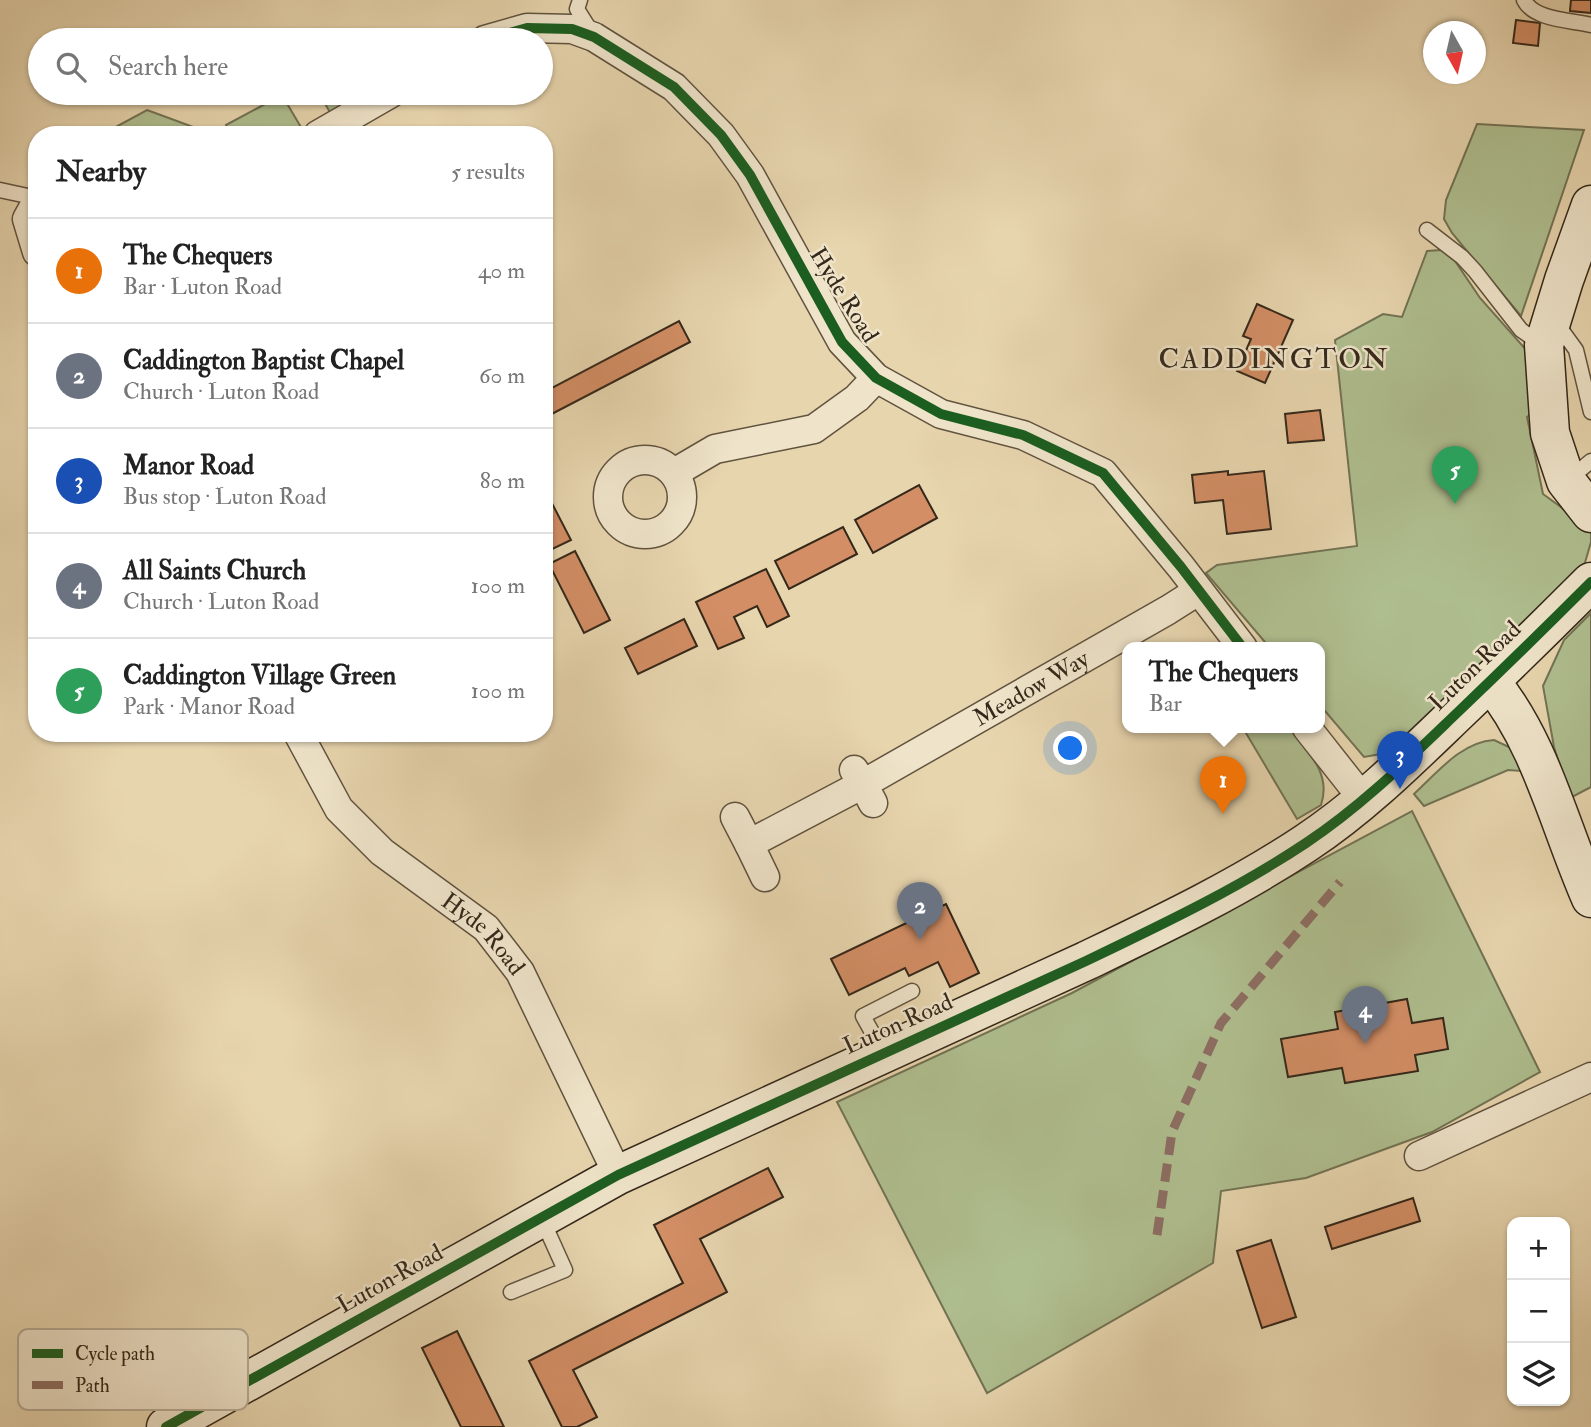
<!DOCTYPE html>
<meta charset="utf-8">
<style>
:root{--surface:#fff;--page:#f6f6f6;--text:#222;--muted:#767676;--line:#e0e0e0;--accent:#8f2418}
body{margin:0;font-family:"IM FELL Double Pica",serif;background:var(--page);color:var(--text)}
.controls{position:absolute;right:21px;bottom:21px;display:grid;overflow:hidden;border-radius:14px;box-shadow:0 2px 5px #0004}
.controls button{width:63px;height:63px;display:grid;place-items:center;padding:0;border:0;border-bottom:2px solid var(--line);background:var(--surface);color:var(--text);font:35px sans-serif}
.compass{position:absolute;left:1423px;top:21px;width:63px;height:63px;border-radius:50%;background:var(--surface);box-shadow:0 2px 5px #0004;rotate:172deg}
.you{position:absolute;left:1071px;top:749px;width:24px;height:24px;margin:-18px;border:5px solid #fff;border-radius:50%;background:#1a73e8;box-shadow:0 0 0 10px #1a73e833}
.badge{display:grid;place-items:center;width:46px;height:46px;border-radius:50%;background:var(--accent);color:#fff;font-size:23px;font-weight:700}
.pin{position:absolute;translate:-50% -58px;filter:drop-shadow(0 2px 4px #0008)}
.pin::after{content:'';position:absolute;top:37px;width:24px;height:21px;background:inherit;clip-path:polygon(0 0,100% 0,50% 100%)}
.popup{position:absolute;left:1122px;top:642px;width:203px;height:91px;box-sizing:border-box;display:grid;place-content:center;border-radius:14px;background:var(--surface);filter:drop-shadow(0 2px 5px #0005);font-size:23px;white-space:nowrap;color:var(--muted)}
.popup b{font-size:26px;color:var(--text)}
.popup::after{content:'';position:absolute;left:50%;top:100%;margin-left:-14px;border:14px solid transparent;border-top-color:var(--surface)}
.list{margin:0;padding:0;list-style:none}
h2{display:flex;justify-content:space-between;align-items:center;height:91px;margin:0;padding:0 28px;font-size:30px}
h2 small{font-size:23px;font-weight:400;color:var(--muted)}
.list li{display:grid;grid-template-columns:46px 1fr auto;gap:21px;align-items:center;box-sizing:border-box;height:105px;padding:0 28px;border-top:2px solid var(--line)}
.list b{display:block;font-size:26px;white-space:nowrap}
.list p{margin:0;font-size:23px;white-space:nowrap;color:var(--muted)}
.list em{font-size:23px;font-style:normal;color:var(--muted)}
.icon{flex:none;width:38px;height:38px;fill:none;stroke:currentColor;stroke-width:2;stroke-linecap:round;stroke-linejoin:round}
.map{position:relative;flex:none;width:1591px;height:1427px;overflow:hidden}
.search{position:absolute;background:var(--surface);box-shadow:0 2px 5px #0004;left:28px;top:28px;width:525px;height:77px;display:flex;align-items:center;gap:18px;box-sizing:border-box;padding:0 24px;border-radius:38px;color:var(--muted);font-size:26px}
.panel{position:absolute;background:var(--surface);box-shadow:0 2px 5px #0004;left:28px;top:126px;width:525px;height:616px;border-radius:28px}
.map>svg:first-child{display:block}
</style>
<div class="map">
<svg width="1591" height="1427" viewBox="0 0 1591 1427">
<rect width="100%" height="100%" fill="#e7d5ae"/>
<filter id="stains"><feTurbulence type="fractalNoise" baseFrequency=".00286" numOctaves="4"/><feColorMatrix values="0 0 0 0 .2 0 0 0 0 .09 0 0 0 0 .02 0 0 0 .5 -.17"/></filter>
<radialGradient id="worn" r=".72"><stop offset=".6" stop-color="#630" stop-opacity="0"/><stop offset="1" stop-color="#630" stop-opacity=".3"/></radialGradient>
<g fill="#afbe8f" stroke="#727354" stroke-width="2">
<polygon points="319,93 373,93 332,116"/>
<polygon points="282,95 302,129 292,135 231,135 226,125"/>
<polygon points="147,110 196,128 199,135 101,135"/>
<polygon points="1477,124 1584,130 1521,316 1452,233 1444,219 1446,200"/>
<polygon points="1441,250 1455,261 1480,298 1536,361 1543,406 1527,417 1543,494 1591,529 1591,542 1584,566 1398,751 1364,757 1319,704 1319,648 1270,648 1206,573 1217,565 1357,546 1335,340 1383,314 1402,317 1427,251"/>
<polygon points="1591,613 1591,787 1570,798 1554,747 1543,686 1564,640"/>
<path d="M1243 728H1289C1307 751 1332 773 1321 805L1297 819Z"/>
<path d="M1494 740 1511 748 1521 771 1508 770 1424 806 1414 794C1437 773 1461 742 1494 740Z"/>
<polygon points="1412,811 1540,1072 1432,1132 1306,1178 1221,1191 1213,1263 987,1393 837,1102 1072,993"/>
</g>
<g fill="#d38e65" stroke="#34281a" stroke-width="2">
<polygon points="1571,0 1591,0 1591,13 1570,11"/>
<polygon points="1516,20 1540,23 1538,46 1513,43"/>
<polygon points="1257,304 1293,320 1265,383 1237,371 1251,339 1243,336"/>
<polygon points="679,321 690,342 544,418 544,392"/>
<polygon points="1320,410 1324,440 1288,443 1285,414"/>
<polygon points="1228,471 1228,475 1264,471 1271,529 1227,534 1223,500 1195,503 1192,475"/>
<polygon points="919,485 937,518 873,553 855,520"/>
<polygon points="544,488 571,540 544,553"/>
<polygon points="843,527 857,554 789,589 775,561"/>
<polygon points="575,551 610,620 584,633 549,564"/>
<polygon points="766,569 789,616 767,627 757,606 734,617 744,638 718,649 696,602"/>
<polygon points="684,619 697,646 638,674 625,648"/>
<polygon points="946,904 979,973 950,987 938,962 909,976 905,968 849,995 831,959"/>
<polygon points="1407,999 1412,1023 1443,1018 1448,1049 1415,1055 1418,1071 1345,1083 1342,1068 1288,1077 1281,1039 1338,1029 1335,1012"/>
<polygon points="768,1168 783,1197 700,1239 727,1292 573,1370 597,1417 577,1427 562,1427 529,1361 683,1283 654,1225"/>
<polygon points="1413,1198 1420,1221 1332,1249 1325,1227"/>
<polygon points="1271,1240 1296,1317 1262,1328 1237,1251"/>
<polygon points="457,1331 504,1427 461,1427 422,1348"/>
</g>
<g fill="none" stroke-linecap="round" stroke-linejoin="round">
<g stroke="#61533f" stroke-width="17">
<g id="lane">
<polyline points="580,0 577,9 592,33"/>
<path d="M1524 0C1534 20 1570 20 1591 25"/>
<polyline points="0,190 37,198"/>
<polyline points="1427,230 1462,257 1475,271 1521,330 1543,345"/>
<polyline points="1555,321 1576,350 1591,412"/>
<polyline points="1568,480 1591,461"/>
<polyline points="883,1052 863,1016 912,991"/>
<polyline points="511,1292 565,1270 542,1219"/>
</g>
</g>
<g stroke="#61533f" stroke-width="31">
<g id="street">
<polyline points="485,40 527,28 572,29 594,37 674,87 721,135 750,175 842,342 876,378 941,414 1023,435 1103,473 1181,567 1243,648"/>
<polyline points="318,135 391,93"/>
<polyline points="37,201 27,219 37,252"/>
<circle cx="645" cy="497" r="37"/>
<polyline points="674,473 715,449 814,429 857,398 876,378"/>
<polyline points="1307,728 1363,799"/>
<path id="s1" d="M298 733 339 809 382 852 486 928 520 972 618 1175"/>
<path id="s2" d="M873 803 863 784 1168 610 1198 591"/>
<polyline points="735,817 749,844"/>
<polyline points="765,877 749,844 863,784 854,770"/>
<polyline points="1419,1156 1591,1077"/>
</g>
</g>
<g stroke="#34281a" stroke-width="41">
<g id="secondary">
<polyline points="1591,205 1564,280 1544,345 1550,433 1566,481 1591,513"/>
<path d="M1490 681C1541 743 1559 825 1591 898"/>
<path d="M166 1427 618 1175 1086 961C1161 925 1237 889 1306 843 1362 806 1410 758 1458 712 1503 669 1547 626 1591 582"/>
</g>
</g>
<use href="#lane" stroke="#efe4ca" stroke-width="14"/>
<use href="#street" stroke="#efe4ca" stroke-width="28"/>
<use href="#secondary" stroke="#efe4ca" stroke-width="38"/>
<polyline stroke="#8d6e63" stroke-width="9" stroke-dasharray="18 9" stroke-linecap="butt" points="1157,1235 1172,1132 1221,1023 1340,882"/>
<g stroke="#efe4ca" stroke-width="15">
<g id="cycleway">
<polyline points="485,40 527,28 572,29 594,37 674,87 721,135 750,175 842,342 876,378 941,414 1023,435 1103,473 1181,567 1243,648"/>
<path d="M166 1427 618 1175 1086 961C1161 925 1237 889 1306 843 1362 806 1410 758 1458 712 1503 669 1547 626 1591 582"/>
</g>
</g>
<use href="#cycleway" stroke="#1b5e20" stroke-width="10"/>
</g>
<g text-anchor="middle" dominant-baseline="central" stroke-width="5" stroke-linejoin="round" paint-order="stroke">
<g font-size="24" fill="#34281a" stroke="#efe4ca">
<text transform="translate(844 295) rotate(58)">Hyde Road</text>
<text transform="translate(1475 666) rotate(-44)">Luton Road</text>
<text stroke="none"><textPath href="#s2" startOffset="215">Meadow Way</textPath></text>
<text stroke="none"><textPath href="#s1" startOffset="278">Hyde Road</textPath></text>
<text transform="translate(898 1024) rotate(-24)">Luton Road</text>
<text transform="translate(390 1279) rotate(-29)">Luton Road</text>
</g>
<g font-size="28" letter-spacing="2" fill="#34281a" stroke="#efe4ca">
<text x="1274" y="359">CADDINGTON</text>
</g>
</g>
<rect x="18" y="1329" width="230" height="81" rx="10" fill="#efe4ca" stroke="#b7ac95" stroke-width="2"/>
<rect x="32" y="1349" width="31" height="9" fill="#1b5e20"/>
<rect x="32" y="1381" width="31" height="8" fill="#8d6e63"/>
<g font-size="19" fill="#34281a">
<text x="75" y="1360">Cycle path</text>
<text x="75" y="1392">Path</text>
</g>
<rect width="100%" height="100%" filter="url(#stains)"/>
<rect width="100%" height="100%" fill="url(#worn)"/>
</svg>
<div class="controls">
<button>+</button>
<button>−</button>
<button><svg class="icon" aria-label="layers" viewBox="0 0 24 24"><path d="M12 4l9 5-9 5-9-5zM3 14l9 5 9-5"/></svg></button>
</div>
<svg class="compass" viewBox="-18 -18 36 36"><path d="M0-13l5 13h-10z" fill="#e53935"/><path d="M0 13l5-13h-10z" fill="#767676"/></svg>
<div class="you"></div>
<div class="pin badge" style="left:1223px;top:814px;background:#e8710a">1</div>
<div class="popup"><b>The Chequers</b>Bar</div>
<div class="pin badge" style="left:920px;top:940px;background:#6b7280">2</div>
<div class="pin badge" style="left:1400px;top:789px;background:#1a4fb4">3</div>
<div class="pin badge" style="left:1365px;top:1044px;background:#6b7280">4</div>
<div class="pin badge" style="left:1455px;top:504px;background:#2e9e5b">5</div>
<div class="search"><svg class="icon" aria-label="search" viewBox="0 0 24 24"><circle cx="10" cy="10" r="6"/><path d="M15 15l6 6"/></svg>Search here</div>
<section class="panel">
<h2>Nearby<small>5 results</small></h2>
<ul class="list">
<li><span class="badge" style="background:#e8710a">1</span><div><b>The Chequers</b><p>Bar · Luton Road</p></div><em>40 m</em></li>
<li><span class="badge" style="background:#6b7280">2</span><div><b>Caddington Baptist Chapel</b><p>Church · Luton Road</p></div><em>60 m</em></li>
<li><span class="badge" style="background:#1a4fb4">3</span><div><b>Manor Road</b><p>Bus stop · Luton Road</p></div><em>80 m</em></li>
<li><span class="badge" style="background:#6b7280">4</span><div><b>All Saints Church</b><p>Church · Luton Road</p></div><em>100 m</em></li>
<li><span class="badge" style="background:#2e9e5b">5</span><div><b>Caddington Village Green</b><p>Park · Manor Road</p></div><em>100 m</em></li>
</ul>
</section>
</div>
